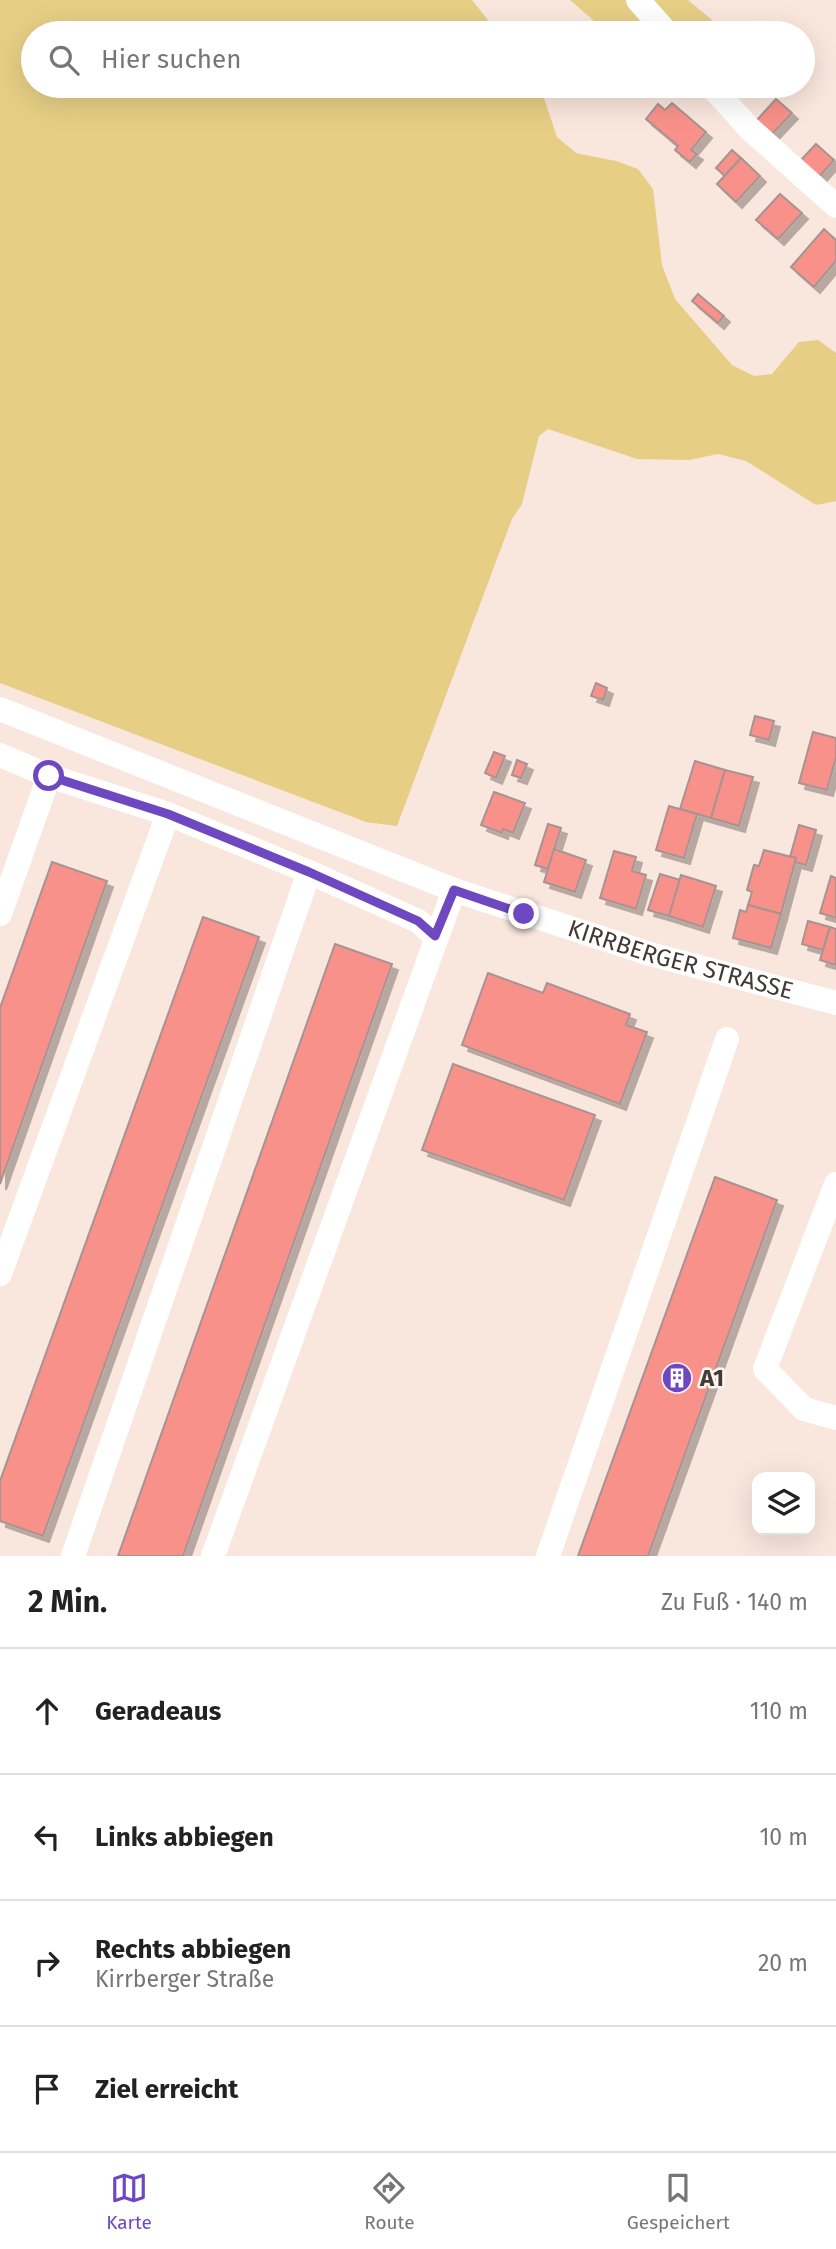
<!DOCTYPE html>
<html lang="de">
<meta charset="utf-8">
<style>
:root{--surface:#fff;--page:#f6f6f6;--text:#222;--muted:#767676;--line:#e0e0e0;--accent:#6e48c1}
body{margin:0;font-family:"Fira Sans",sans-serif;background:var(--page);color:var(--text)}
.controls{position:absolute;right:21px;bottom:21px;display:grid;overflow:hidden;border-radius:14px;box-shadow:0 7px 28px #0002}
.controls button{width:63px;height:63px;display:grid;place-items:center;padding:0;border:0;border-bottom:2px solid var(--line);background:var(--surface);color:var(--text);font:35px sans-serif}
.stop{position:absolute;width:21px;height:21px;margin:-16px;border:5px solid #6e48c1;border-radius:50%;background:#fff}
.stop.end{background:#6e48c1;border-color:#fff;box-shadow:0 2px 7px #0008}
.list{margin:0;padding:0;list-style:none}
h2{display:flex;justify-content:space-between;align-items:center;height:91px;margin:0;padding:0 28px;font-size:30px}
h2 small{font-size:23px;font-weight:400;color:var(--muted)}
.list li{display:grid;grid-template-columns:46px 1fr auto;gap:21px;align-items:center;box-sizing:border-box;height:126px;padding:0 28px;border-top:2px solid var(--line)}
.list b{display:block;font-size:26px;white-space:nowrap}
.list p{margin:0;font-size:23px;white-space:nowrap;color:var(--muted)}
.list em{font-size:23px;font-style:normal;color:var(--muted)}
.icon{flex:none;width:38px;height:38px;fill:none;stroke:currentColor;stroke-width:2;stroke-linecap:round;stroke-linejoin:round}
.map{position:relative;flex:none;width:836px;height:1556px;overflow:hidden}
.search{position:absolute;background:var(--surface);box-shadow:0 7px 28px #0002;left:21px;right:21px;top:21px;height:77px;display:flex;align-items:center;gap:18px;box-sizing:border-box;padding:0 24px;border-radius:38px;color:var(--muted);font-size:26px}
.sheet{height:595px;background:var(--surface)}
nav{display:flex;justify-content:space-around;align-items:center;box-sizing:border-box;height:98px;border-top:2px solid var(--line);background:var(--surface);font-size:19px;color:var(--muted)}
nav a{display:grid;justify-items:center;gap:4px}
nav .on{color:var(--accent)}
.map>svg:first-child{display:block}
</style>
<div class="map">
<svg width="836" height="1556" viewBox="0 0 836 1556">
<defs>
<filter id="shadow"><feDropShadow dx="6" dy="6" stdDeviation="0" flood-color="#0004"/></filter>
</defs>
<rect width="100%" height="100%" fill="#f9e6dd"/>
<g fill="#e6ce85">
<polygon points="0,0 472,0 498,33 33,33 33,86 540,86 557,137 576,153 616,161 638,169 653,189 662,265 675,299 732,365 754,376 772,374 799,342 818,340 836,353 836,501 816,505 746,461 718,454 689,460 637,459 548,429 539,436 522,504 512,519 397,826 366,822 0,683"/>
<polygon points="570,0 688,0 713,21 717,33 608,33"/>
</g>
<g fill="#f8918a" stroke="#a79391" stroke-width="2" filter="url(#shadow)">
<polygon points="776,99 792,113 771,135 756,121"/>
<polygon points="672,103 706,132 691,150 697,154 690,162 675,150 678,146 646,119 658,104 665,110"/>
<polygon points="816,144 834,160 819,177 800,161"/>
<polygon points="732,150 741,158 725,176 716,168"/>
<polygon points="741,158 760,176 736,202 717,184"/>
<polygon points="780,194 802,213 778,239 756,220"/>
<polygon points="824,229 836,240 836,261 814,287 791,267"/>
<polygon points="698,294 724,316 718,323 692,301"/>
<polygon points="596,683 607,688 603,700 591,696"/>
<polygon points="755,716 774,721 769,740 750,735"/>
<polygon points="813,732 836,738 836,757 827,790 799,783"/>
<polygon points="494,752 505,756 496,778 485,773"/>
<polygon points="517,760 527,764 521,778 512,775"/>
<polygon points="695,761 725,770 711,818 680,809"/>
<polygon points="725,770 753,777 739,826 711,818"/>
<polygon points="494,792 525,803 513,833 503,829 502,833 481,825"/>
<polygon points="669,806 697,814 684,858 656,850"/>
<polygon points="548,824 561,828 548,869 535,865"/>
<polygon points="799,825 816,830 806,865 795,862 796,858 790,857"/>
<polygon points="554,849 586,860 575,892 544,882"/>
<polygon points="764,850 796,858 781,914 748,905 752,892 747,890 754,865 759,866"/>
<polygon points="614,851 636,857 632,871 646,875 636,909 600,898"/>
<polygon points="52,862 107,881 0,1184 0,1008"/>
<polygon points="660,874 680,880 669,916 648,910"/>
<polygon points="681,875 716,886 703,927 669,916"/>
<polygon points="831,876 836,878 836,918 820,913"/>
<polygon points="748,905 781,914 771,948 733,938 740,910 746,912"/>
<polygon points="203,917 259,937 43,1536 0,1521 0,1481"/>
<polygon points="808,921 830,927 823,950 802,944"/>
<polygon points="830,927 836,929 836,965 820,960"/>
<polygon points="335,944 392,964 183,1556 118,1556"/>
<polygon points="488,973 543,993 547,983 630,1014 626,1025 647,1032 620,1104 462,1045"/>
<polygon points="453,1064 595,1115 564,1200 422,1150"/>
<polygon points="715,1177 777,1200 648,1556 578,1556"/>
</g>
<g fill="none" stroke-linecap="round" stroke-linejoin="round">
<g stroke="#fff" stroke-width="24">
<polyline points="638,0 667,33"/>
<polyline points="711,86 749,128 836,206"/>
<path id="s1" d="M0 709 454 890 650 954 836 1003"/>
<polyline points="0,755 49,776 168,814 309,872 418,921 435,936"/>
<polyline points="0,914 49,776"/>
<polyline points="836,1184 765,1369 804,1409 836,1418"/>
<polyline points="0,1274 168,814"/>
<polyline points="73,1556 309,872"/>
<polyline points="213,1556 454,890"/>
<polyline points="548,1556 727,1039"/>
</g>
</g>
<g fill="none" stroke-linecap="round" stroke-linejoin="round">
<polyline stroke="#6e48c1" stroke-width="9" points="49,776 168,814 309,872 418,921 435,936 454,890 524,914"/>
</g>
<defs>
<g id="building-disc" transform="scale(1.575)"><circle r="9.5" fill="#6e48c1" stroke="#fef6f3"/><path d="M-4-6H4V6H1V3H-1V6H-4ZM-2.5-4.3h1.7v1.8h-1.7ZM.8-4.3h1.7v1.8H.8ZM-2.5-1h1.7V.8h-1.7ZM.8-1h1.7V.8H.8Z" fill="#fff"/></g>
</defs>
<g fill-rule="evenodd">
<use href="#building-disc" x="677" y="1378"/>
</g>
<g text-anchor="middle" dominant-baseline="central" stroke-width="5" stroke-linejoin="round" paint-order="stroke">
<g font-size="24" fill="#413a36" stroke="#fef6f3">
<text stroke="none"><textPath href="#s1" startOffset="726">KIRRBERGER STRASSE</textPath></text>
</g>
<g font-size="24" font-weight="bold" fill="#413a36" stroke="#fef6f3" text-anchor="start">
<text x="700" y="1378">A1</text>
</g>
</g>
</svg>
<div class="controls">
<button><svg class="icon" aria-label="layers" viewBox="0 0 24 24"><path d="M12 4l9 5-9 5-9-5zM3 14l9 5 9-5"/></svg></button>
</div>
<div class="stop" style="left:49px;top:776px"></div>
<div class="stop end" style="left:524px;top:914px"></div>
<div class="search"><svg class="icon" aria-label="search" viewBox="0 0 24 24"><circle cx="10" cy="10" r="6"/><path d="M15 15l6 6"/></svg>Hier suchen</div>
</div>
<section class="sheet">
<h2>2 Min.<small>Zu Fuß · 140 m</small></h2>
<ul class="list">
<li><svg class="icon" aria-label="ahead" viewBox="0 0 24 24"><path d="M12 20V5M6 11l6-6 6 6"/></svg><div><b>Geradeaus</b></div><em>110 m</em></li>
<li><svg class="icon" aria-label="left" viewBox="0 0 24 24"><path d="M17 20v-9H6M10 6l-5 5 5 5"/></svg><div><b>Links abbiegen</b></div><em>10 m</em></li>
<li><svg class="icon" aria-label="right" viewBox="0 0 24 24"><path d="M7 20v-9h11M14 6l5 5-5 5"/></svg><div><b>Rechts abbiegen</b><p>Kirrberger Straße</p></div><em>20 m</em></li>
<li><svg class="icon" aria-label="arrive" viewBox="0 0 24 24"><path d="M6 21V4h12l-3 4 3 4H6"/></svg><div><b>Ziel erreicht</b></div></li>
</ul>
</section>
<nav>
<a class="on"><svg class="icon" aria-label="map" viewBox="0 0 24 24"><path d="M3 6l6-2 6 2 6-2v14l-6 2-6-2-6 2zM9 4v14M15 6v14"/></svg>Karte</a>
<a><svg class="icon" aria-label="directions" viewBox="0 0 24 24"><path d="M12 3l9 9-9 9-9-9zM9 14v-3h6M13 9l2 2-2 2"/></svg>Route</a>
<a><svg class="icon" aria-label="saved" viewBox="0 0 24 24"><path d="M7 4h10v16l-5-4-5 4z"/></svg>Gespeichert</a>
</nav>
